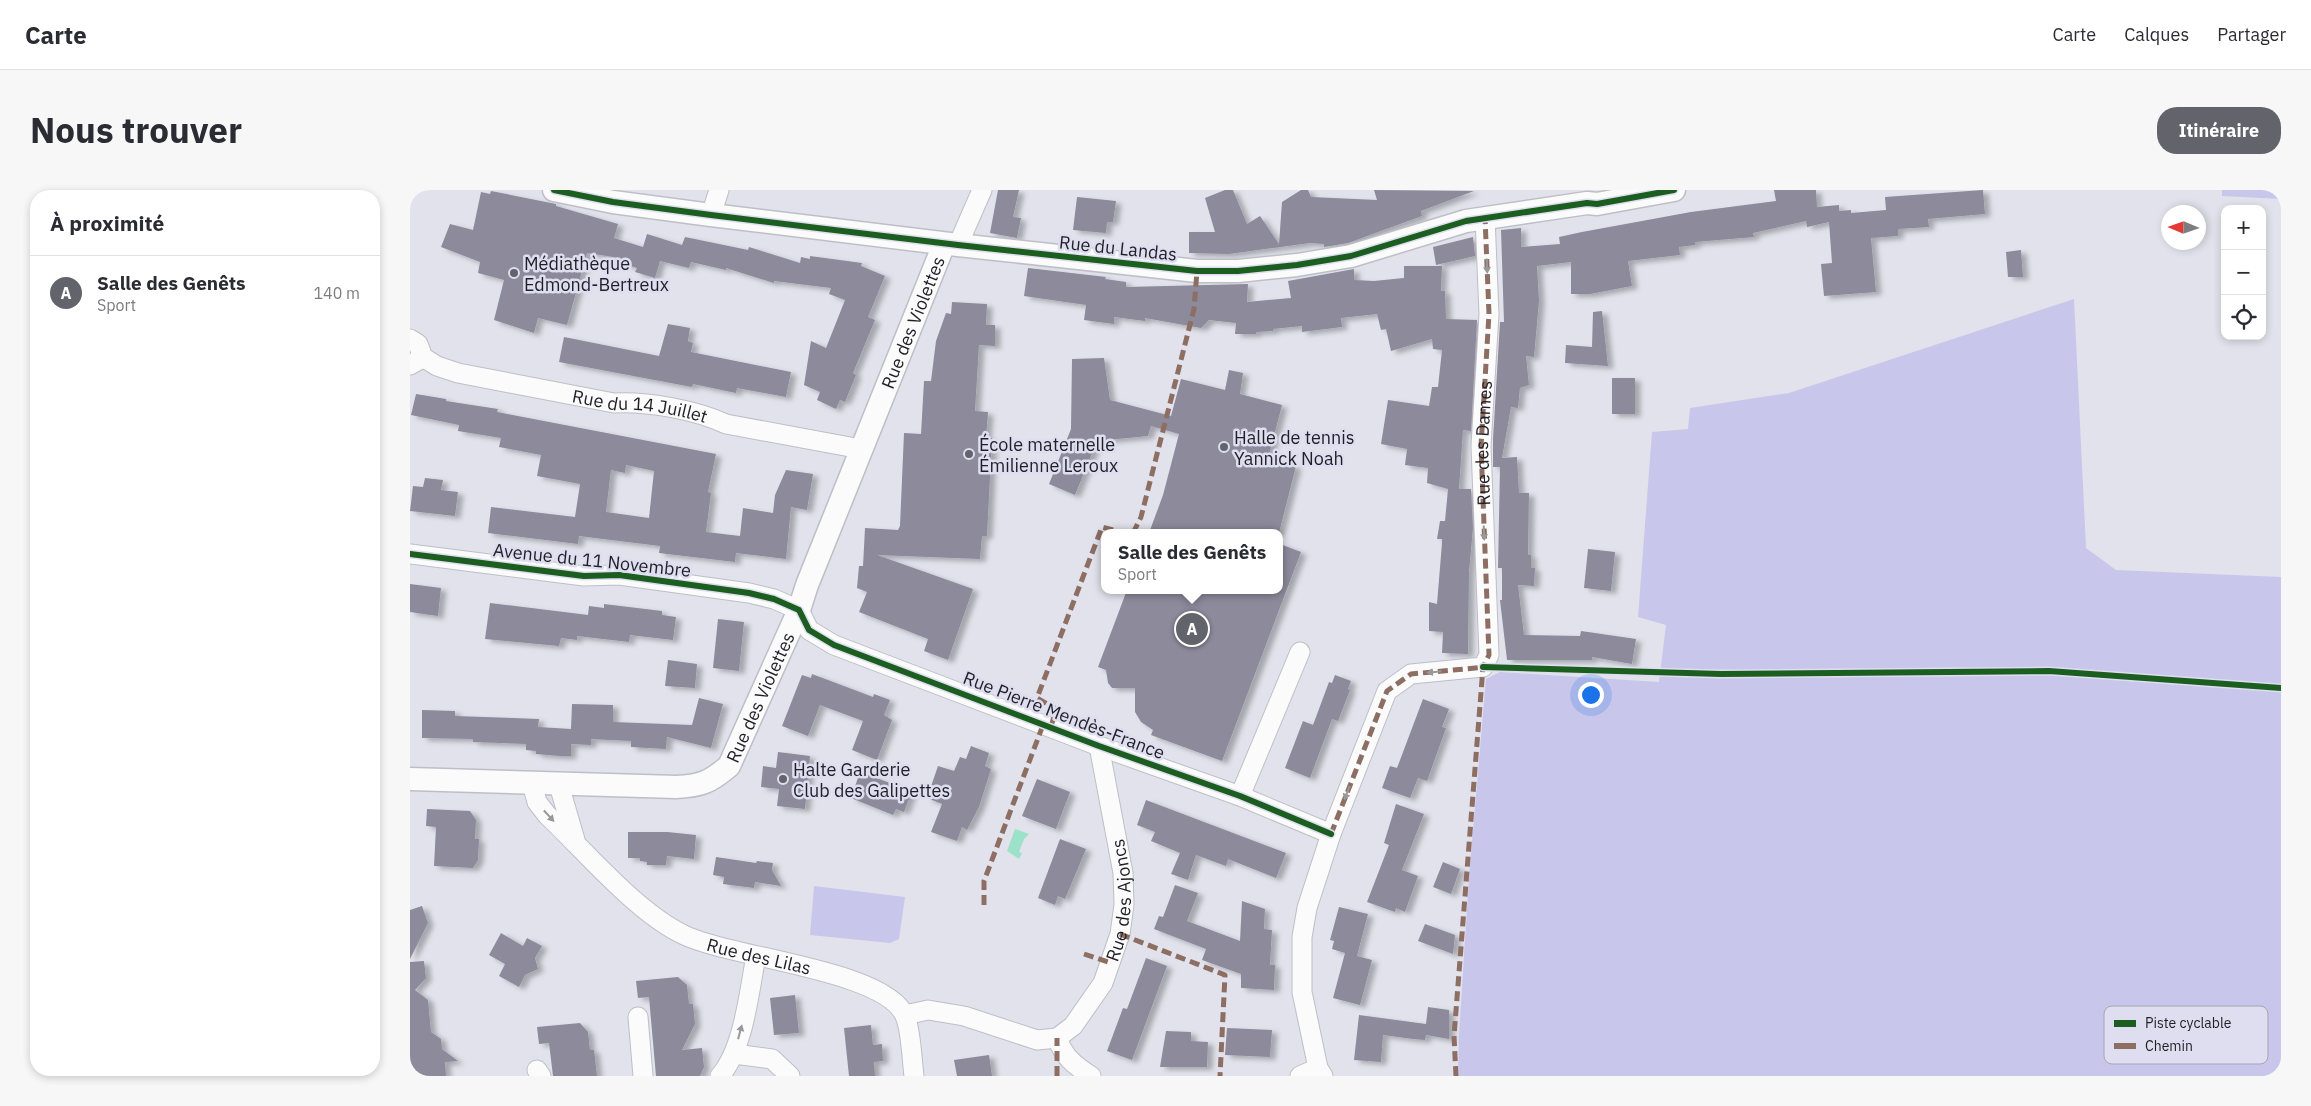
<!DOCTYPE html>
<html lang="fr">
<meta charset="utf-8">
<style>
:root{--surface:#fff;--page:#f7f7f7;--text:#2b2b33;--muted:#7c7c81;--line:#e1e1e2;--accent:#63636b}
body{margin:0;font-family:"IBM Plex Sans",sans-serif;background:var(--page);color:var(--text)}
.controls{position:absolute;right:15px;top:15px;display:grid;overflow:hidden;border-radius:10px;box-shadow:0 2px 8px #0003}
.controls button{width:45px;height:45px;display:grid;place-items:center;padding:0;border:0;border-bottom:1px solid var(--line);background:var(--surface);color:var(--text);font:25px sans-serif}
.compass{position:absolute;left:1751px;top:15px;width:45px;height:45px;border-radius:50%;background:var(--surface);box-shadow:0 2px 8px #0003;rotate:272deg}
.you{position:absolute;left:1180px;top:504px;width:18px;height:18px;margin:-12px;border:4px solid #fff;border-radius:50%;background:#1a73e8;box-shadow:0 0 0 8px #1a73e833}
.badge{display:grid;place-items:center;width:32px;height:32px;border-radius:50%;background:var(--accent);color:#fff;font-size:16px;font-weight:700}
.pin{position:absolute;translate:-50% -50%;border:2px solid #fff;box-shadow:0 1px 5px #0006}
.popup{position:absolute;left:691px;top:339px;width:182px;height:65px;box-sizing:border-box;display:grid;place-content:center;border-radius:10px;background:var(--surface);filter:drop-shadow(0 1px 4px #0005);font-size:16px;white-space:nowrap;color:var(--muted)}
.popup b{font-size:19px;color:var(--text)}
.popup::after{content:'';position:absolute;left:50%;top:100%;margin-left:-10px;border:10px solid transparent;border-top-color:var(--surface)}
.list{margin:0;padding:0;list-style:none}
h2{display:flex;justify-content:space-between;align-items:center;height:65px;margin:0;padding:0 20px;font-size:21px}
h2 small{font-size:16px;font-weight:400;color:var(--muted)}
.list li{display:grid;grid-template-columns:32px 1fr auto;gap:15px;align-items:center;box-sizing:border-box;height:75px;padding:0 20px;border-top:1px solid var(--line)}
.list b{display:block;font-size:19px;white-space:nowrap}
.list p{margin:0;font-size:16px;white-space:nowrap;color:var(--muted)}
.list em{font-size:16px;font-style:normal;color:var(--muted)}
.icon{flex:none;width:28px;height:28px;fill:none;stroke:currentColor;stroke-width:2;stroke-linecap:round;stroke-linejoin:round}
.map{position:relative;flex:none;width:1871px;height:886px;overflow:hidden;border-radius:20px}
header{display:flex;align-items:center;gap:30px;box-sizing:border-box;height:70px;padding:0 25px;background:var(--surface);border-bottom:1px solid var(--line)}
header strong{font-size:24px}
nav{display:flex;gap:28px;margin-inline-start:auto;font-size:18px}
.intro{display:flex;align-items:center;justify-content:space-between;box-sizing:border-box;height:120px;padding:0 30px}
h1{margin:0;font-size:35px}
.button{padding:12px 22px;border-radius:20px;background:var(--accent);color:#fff;font-size:18px;font-weight:700}
main{display:flex;gap:30px;padding:0 30px}
aside{flex:1;background:var(--surface);border-radius:20px;box-shadow:0 2px 8px #0003}
.map>svg:first-child{display:block}
</style>
<header>
<strong>Carte</strong>
<nav><a>Carte</a><a>Calques</a><a>Partager</a></nav>
</header>
<div class="intro"><h1>Nous trouver</h1><a class="button">Itinéraire</a></div>
<main>
<aside>
<h2>À proximité<small></small></h2>
<ul class="list">
<li><span class="badge">A</span><div><b>Salle des Genêts</b><p>Sport</p></div><em>140 m</em></li>
</ul>
</aside>
<div class="map">
<svg width="1871" height="886" viewBox="0 0 1871 886">
<defs>
<filter id="shadow"><feDropShadow dx="5.5" dy="3" stdDeviation="2.5" flood-color="#0004"/></filter>
</defs>
<rect width="100%" height="100%" fill="#e2e2ec"/>
<g fill="#c9c6eb">
<polygon points="1812,0 1871,0 1871,9 1812,6"/>
<polygon points="1664,109 1676,358 1706,380 1871,387 1871,886 1048,886 1049,845 1059,687 1076,489 1090,482 1249,492 1256,435 1228,427 1242,242 1278,239 1280,218 1379,203"/>
<polygon points="404,696 495,707 489,749 480,753 400,745"/>
</g>
<polygon fill="#9ce1c9" points="605,639 619,644 614,649 609,662 612,663 609,669 597,661"/>
<g fill="#8d8a9c" fill-rule="evenodd" filter="url(#shadow)">
<polygon points="588,0 609,0 603,27 611,28 607,48 580,43"/>
<polygon points="815,0 823,0 837,34 850,26 869,54 872,12 891,0 898,0 901,7 967,10 964,0 1064,1 1011,21 1012,26 938,53 914,57 914,54 900,53 819,64 779,63 779,42 805,42 795,8"/>
<polygon points="1364,0 1406,0 1407,17 1429,15 1429,21 1441,20 1441,23 1476,20 1475,7 1573,0 1575,24 1518,29 1519,37 1488,39 1488,46 1461,48 1466,102 1414,106 1411,74 1422,73 1419,32 1397,37 1396,31 1343,43 1344,47 1285,52 1285,55 1269,57 1270,65 1218,71 1222,96 1180,104 1161,104 1161,72 1127,76 1129,111 1124,167 1116,166 1119,195 1110,198 1108,218 1101,217 1092,268 1107,267 1109,303 1119,303 1118,365 1121,365 1121,378 1125,378 1124,396 1108,395 1114,445 1170,446 1171,441 1226,449 1222,474 1182,467 1182,470 1097,470 1090,410 1092,410 1092,378 1088,378 1090,277 1083,277 1083,249 1090,132 1094,132 1091,40 1111,38 1111,57 1150,54 1149,47 1172,42 1281,22 1366,11"/>
<polygon points="81,1 146,14 146,16 208,34 204,48 233,57 237,44 272,55 275,47 338,60 339,57 390,73 391,67 400,69 400,66 452,73 451,76 475,86 458,127 465,130 443,183 446,185 435,212 430,210 426,219 407,210 410,202 394,195 401,151 416,158 435,110 419,104 421,98 364,91 364,93 316,78 316,80 281,72 279,78 250,71 245,88 225,82 227,78 209,72 210,68 177,63 157,135 128,128 124,143 84,130 94,90 68,83 70,72 31,57 40,34 63,40 71,2 80,4"/>
<polygon points="667,7 706,11 703,32 697,32 696,43 663,40"/>
<polygon points="1063,47 1065,66 1026,75 1023,57"/>
<polygon points="1611,60 1613,87 1598,87 1596,62"/>
<polygon points="994,76 1032,76 1031,101 1035,101 1036,129 1067,130 1061,241 1053,240 1049,299 1061,299 1063,338 1059,382 1058,464 1032,463 1033,442 1019,441 1019,412 1027,414 1032,353 1032,349 1027,349 1030,331 1035,331 1038,299 1017,293 1018,278 995,275 997,259 971,254 978,210 1019,216 1022,197 1028,197 1032,160 1023,159 1022,149 981,161 976,139 971,140 967,124 931,128 932,137 892,142 892,136 863,139 863,141 846,142 846,144 825,144 826,133 799,130 791,138 735,128 735,131 704,127 704,134 674,130 676,115 614,106 618,78 696,87 695,89 716,92 716,97 838,94 837,112 881,108 878,91 944,79 944,90 964,91 994,88"/>
<polygon points="542,112 577,114 576,135 585,135 585,156 569,155 565,221 578,222 576,248 582,248 577,346 572,346 570,369 467,365 563,399 538,470 514,461 518,449 449,422 457,402 447,398 449,376 453,376 455,338 488,340 490,336 494,243 511,244 514,191 521,191 526,151 536,123 541,124"/>
<polygon points="1192,121 1198,176 1155,173 1156,155 1182,157 1183,122"/>
<polygon points="258,134 280,138 278,151 283,153 281,162 381,182 376,207 327,198 326,203 283,194 282,197 149,172 154,147 249,166"/>
<polygon points="694,168 700,210 761,226 771,189 815,200 819,180 833,183 830,204 872,215 858,269 886,276 869,343 739,343 753,305 769,244 741,236 738,246 687,251 665,305 639,294 661,239 662,169"/>
<rect x="1202" y="188" width="23" height="36"/>
<path d="M6 204 36 209V211L88 219 87 222 306 264 298 302 301 303 296 342 330 346 333 318 363 323 365 305 376 280 403 284 397 320 381 317 376 369 326 363 325 372 249 363 250 356 169 346 168 354 78 343 81 317 165 327 170 294 127 286 131 265 89 257 91 248 48 241 49 235 1 225ZM216 275 244 281 239 328 196 322 201 280 215 283Z"/>
<polygon points="15,288 33,290 31,300 48,302 45,326 0,321 3,296 13,297"/>
<polygon points="870,354 891,362 812,571 741,545 743,540 731,532 725,522 725,498 702,498 698,493 696,480 688,477 717,400 870,400"/>
<polygon points="1178,359 1205,362 1201,401 1174,398"/>
<polygon points="0,394 31,398 28,426 0,422"/>
<polygon points="80,413 178,425 179,416 194,418 194,414 252,421 252,425 266,427 263,450 220,445 219,452 167,446 167,450 151,448 149,456 75,449"/>
<polygon points="308,429 334,432 329,481 303,478"/>
<polygon points="258,470 287,474 285,498 255,496"/>
<polygon points="402,484 463,507 464,504 480,510 474,525 482,530 467,570 442,560 453,531 410,515 398,546 372,536 392,485 401,488"/>
<polygon points="925,485 941,491 938,499 940,500 928,531 922,529 900,588 875,578 893,531 903,535 919,492 922,493"/>
<polygon points="289,508 313,514 301,558 257,547 256,559 221,557 221,551 181,549 181,555 161,554 161,566 150,566 126,564 126,561 116,560 116,554 63,552 63,549 12,548 12,520 45,521 45,526 129,529 128,537 161,539 162,514 203,515 203,532 282,535"/>
<polygon points="1013,509 1039,519 1032,537 1036,538 1017,591 1008,588 1000,608 972,598 980,576 987,578"/>
<polygon points="561,556 579,563 575,576 581,579 569,617 557,640 552,637 547,651 521,642 532,614 517,608 528,576 544,581 550,567 556,569"/>
<polygon points="368,562 400,566 395,619 367,616 369,599 351,597 353,576 366,578"/>
<polygon points="450,582 502,601 494,622 486,619 483,625 441,608"/>
<polygon points="627,589 660,602 646,639 612,626"/>
<polygon points="736,610 876,663 866,688 818,669 816,676 786,665 778,690 761,684 770,663 741,651 745,642 727,635"/>
<polygon points="986,614 1014,624 992,680 1008,686 995,722 986,718 985,722 957,712 979,655 974,653"/>
<polygon points="17,619 60,621 66,630 65,649 69,649 68,670 63,678 24,676 26,637 16,636"/>
<polygon points="218,642 257,642 286,645 284,669 257,666 256,675 237,675 237,672 230,671 230,668 218,668"/>
<polygon points="650,649 676,659 655,709 648,706 645,715 628,708"/>
<polygon points="306,667 346,673 347,671 363,673 362,680 371,696 345,692 344,698 313,694 314,687 303,685"/>
<polygon points="1033,672 1050,679 1041,704 1023,697"/>
<polygon points="765,695 788,703 777,731 830,751 832,711 855,719 854,739 862,740 860,775 865,775 864,800 831,798 831,784 792,770 796,759 744,739 749,726 753,727"/>
<polygon points="12,716 18,733 0,769 0,720"/>
<polygon points="929,717 958,724 947,766 962,770 950,815 923,808 935,763 922,759 924,751 920,750"/>
<polygon points="1015,734 1045,745 1043,764 1008,751"/>
<polygon points="91,743 113,756 117,748 132,756 125,768 128,779 115,785 109,797 89,786 95,774 79,765"/>
<polygon points="736,768 757,776 722,870 697,861 713,818 717,819 720,811"/>
<polygon points="14,771 16,788 5,800 18,810 21,842 31,849 32,859 48,871 35,872 36,886 0,886 0,772"/>
<polygon points="268,787 277,795 279,814 283,814 285,834 272,860 292,858 294,877 290,886 246,886 239,807 228,808 226,791"/>
<polygon points="385,805 389,843 364,845 360,808"/>
<polygon points="1018,817 1039,820 1039,849 1016,845 1015,850 1003,849 973,845 971,872 944,870 949,825 1016,834"/>
<polygon points="170,833 178,842 180,860 184,860 187,886 143,886 139,853 129,854 127,837"/>
<polygon points="461,835 463,855 472,854 473,871 464,872 465,886 439,886 434,838"/>
<polygon points="817,838 862,840 860,867 815,865"/>
<polygon points="756,841 781,842 781,851 798,852 797,877 750,877"/>
<polygon points="579,865 582,886 547,886 544,870"/>
</g>
<g fill="none" stroke-linecap="round" stroke-linejoin="round">
<g stroke="#bebec6" stroke-width="21">
<g id="minor">
<polyline points="301,25 309,0"/>
<polyline points="548,55 572,0"/>
<polyline points="0,149 8,154 11,162 9,170 0,175"/>
<path id="s1" d="M11 166 27 176 48 183 204 213C237 211 286 220 316 234L451 259"/>
<polyline points="0,364 174,386 209,385 339,403 364,409 389,420 399,440 424,455 689,556 830,606 921,644"/>
<path id="s2" d="M122 594 127 612 137 625C176 662 227 723 274 745 322 768 476 780 495 826 501 839 502 871 504 886"/>
<polyline points="149,595 165,650"/>
<polyline points="830,606 890,462"/>
<path d="M495 825 518 820 554 826 627 850 647 848C654 867 664 875 681 886"/>
<polyline points="228,827 233,886"/>
<path id="s3" d="M647 848 663 836 693 793 710 744 714 715 713 683 689 556"/>
<polyline points="324,864 362,869 380,886"/>
<polyline points="127,880 131,886"/>
<path d="M310 886C334 858 339 802 346 766"/>
<polyline points="890,886 908,878"/>
<path id="s4" d="M913 886 908 878 892 802V747L897 718 921 644 977 501 1001 484 1073 477 1079 465 1071 256 1079 124 1075 27"/>
</g>
</g>
<g stroke="#bebec6" stroke-width="25">
<g id="tertiary">
<polyline points="144,0 203,12 301,25 548,55 787,81 828,81 887,75 941,66 1056,31 1177,13 1187,14 1264,0"/>
<path id="s5" d="M0 589 266 597C291 596 300 592 319 576L389 420 397 395 534 54"/>
</g>
</g>
<use href="#minor" stroke="#fbfbfc" stroke-width="19"/>
<use href="#tertiary" stroke="#fbfbfc" stroke-width="22"/>
<g stroke="#8d6e63" stroke-width="5" stroke-dasharray="10 5" stroke-linecap="butt">
<polyline points="723,343 731,327 784,119 787,81"/>
<polyline points="641,537 646,519 627,508 692,337 714,343"/>
<polyline points="921,644 977,501 1001,484 1076,477"/>
<polyline points="574,715 574,691 633,535"/>
<polyline points="710,744 815,785 810,886"/>
<polyline points="674,764 701,773"/>
<polyline points="647,886 647,848"/>
<polyline points="1046,886 1044,846 1073,477 1079,465 1071,256 1079,124 1075,27"/>
</g>
<g stroke="#dfdef0" stroke-width="9">
<g id="cycleway">
<polyline points="144,0 203,12 301,25 548,55 787,81 828,81 887,75 941,66 1056,31 1177,13 1187,14 1264,0"/>
<polyline points="0,364 174,386 209,385 339,403 364,409 389,420 399,440 424,455 689,556 830,606 921,644"/>
<polyline points="1073,477 1311,484 1639,481 1871,498"/>
</g>
</g>
<use href="#cycleway" stroke="#1b5e20" stroke-width="6"/>
</g>
<defs><path id="oneway-solid" d="M-6-.8H1V-3.2L6.5 0L1 3.2V.8H-6Z" transform="scale(1.25)"/></defs>
<g fill="#98989b">
<use href="#oneway-solid" transform="translate(1077 76) rotate(88)"/>
<use href="#oneway-solid" transform="translate(1074 343) rotate(88)"/>
<use href="#oneway-solid" transform="translate(1024 482) rotate(174)"/>
<use href="#oneway-solid" transform="translate(937 603) rotate(111)"/>
<use href="#oneway-solid" transform="translate(139 626) rotate(47)"/>
<use href="#oneway-solid" transform="translate(330 842) rotate(-75)"/>
</g>
<g fill="#63636b" stroke="#dfdef0" stroke-width="2">
<circle cx="104" cy="83" r="5"/>
<circle cx="814" cy="257" r="5"/>
<circle cx="559" cy="264" r="5"/>
<circle cx="373" cy="589" r="5"/>
</g>
<g text-anchor="middle" dominant-baseline="central" stroke-width="5" stroke-linejoin="round" paint-order="stroke">
<g font-size="18" fill="#1f1f25" stroke="#dfdef0">
<text transform="translate(708 58) rotate(6)">Rue du Landas</text>
<text stroke="none"><textPath href="#s5" startOffset="805">Rue des Violettes</textPath></text>
<text stroke="none"><textPath href="#s1" startOffset="226">Rue du 14 Juillet</textPath></text>
<text stroke="none"><textPath href="#s4" startOffset="730">Rue des Dames</textPath></text>
<text transform="translate(182 370) rotate(6)">Avenue du 11 Novembre</text>
<text stroke="none"><textPath href="#s5" startOffset="400">Rue des Violettes</textPath></text>
<text transform="translate(654 525) rotate(21)">Rue Pierre Mendès-France</text>
<text stroke="none"><textPath href="#s3" startOffset="158">Rue des Ajoncs</textPath></text>
<text stroke="none"><textPath href="#s2" startOffset="296">Rue des Lilas</textPath></text>
</g>
<g font-size="18" fill="#1f1f25" stroke="#dfdef0" text-anchor="start">
<text x="114" y="73">Médiathèque<tspan x="114" dy="21">Edmond-Bertreux</tspan></text>
<text x="824" y="247">Halle de tennis<tspan x="824" dy="21">Yannick Noah</tspan></text>
<text x="569" y="254">École maternelle<tspan x="569" dy="21">Émilienne Leroux</tspan></text>
<text x="383" y="579">Halte Garderie<tspan x="383" dy="21">Club des Galipettes</tspan></text>
</g>
</g>
<rect x="1694" y="816" width="164" height="58" rx="8" fill="#dfdef0" stroke="#a5a5b3" stroke-width="1"/>
<rect x="1704" y="830" width="22" height="7" fill="#1b5e20"/>
<rect x="1704" y="853" width="22" height="6" fill="#8d6e63"/>
<g font-size="14" fill="#1f1f25">
<text x="1735" y="838">Piste cyclable</text>
<text x="1735" y="861">Chemin</text>
</g>
</svg>
<div class="controls">
<button>+</button>
<button>−</button>
<button><svg class="icon" aria-label="locate" viewBox="0 0 24 24"><circle cx="12" cy="12" r="6"/><path d="M12 2v4M12 18v4M2 12h4M18 12h4"/></svg></button>
</div>
<svg class="compass" viewBox="-18 -18 36 36"><path d="M0-13l5 13h-10z" fill="#e53935"/><path d="M0 13l5-13h-10z" fill="#7c7c81"/></svg>
<div class="you"></div>
<div class="pin badge" style="left:782px;top:439px">A</div>
<div class="popup"><b>Salle des Genêts</b>Sport</div>
</div>
</main>
